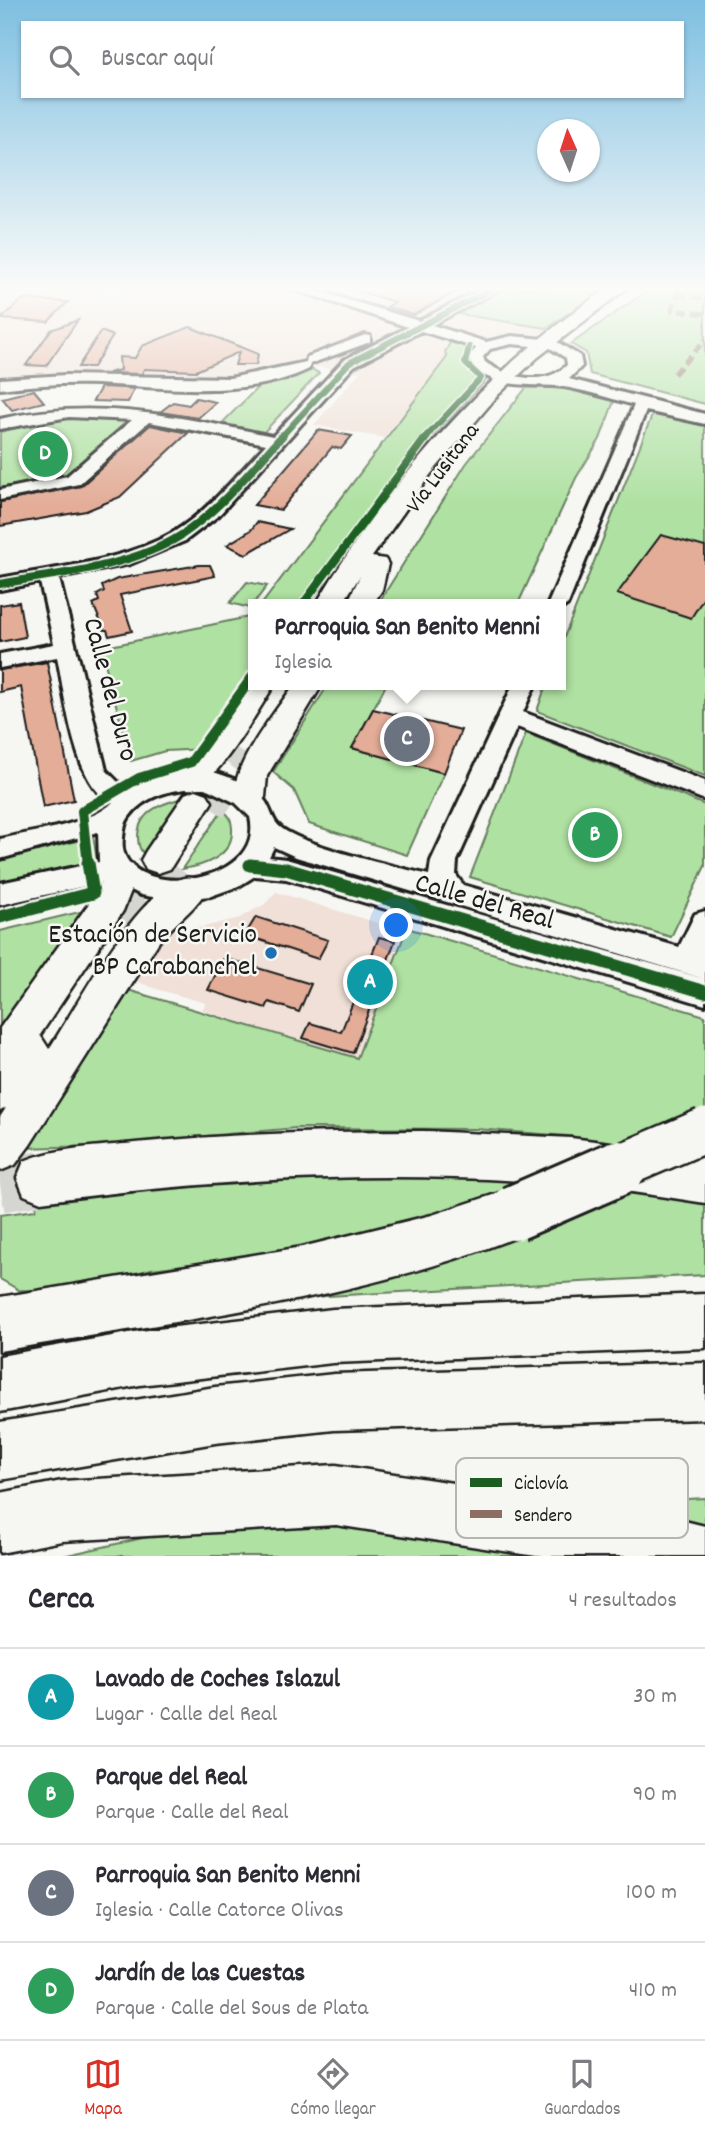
<!DOCTYPE html>
<html lang="es">
<meta charset="utf-8">
<style>
:root{--surface:#fff;--page:#f7f7f7;--text:#2b2b33;--muted:#7c7c81;--line:#e1e1e2;--accent:#d93025}
body{margin:0;font-family:Dekko,sans-serif;background:var(--page);color:var(--text)}
.compass{position:absolute;left:537px;top:119px;width:63px;height:63px;border-radius:50%;background:var(--surface);box-shadow:0 2px 5px #0004;rotate:357deg}
.you{position:absolute;left:397px;top:926px;width:24px;height:24px;margin:-18px;border:5px solid #fff;border-radius:50%;background:#1a73e8;box-shadow:0 0 0 10px #1a73e833}
.badge{display:grid;place-items:center;width:46px;height:46px;border-radius:50%;background:var(--accent);color:#fff;font-size:23px;font-weight:700}
.pin{position:absolute;translate:-50% -50%;border:4px solid #fff;box-shadow:0 2px 7px #0006}
.popup{position:absolute;left:248px;top:599px;width:318px;height:91px;box-sizing:border-box;display:grid;place-content:center;border-radius:0px;background:var(--surface);filter:drop-shadow(0 2px 5px #0005);font-size:23px;white-space:nowrap;color:var(--muted)}
.popup b{font-size:26px;color:var(--text)}
.popup::after{content:'';position:absolute;left:50%;top:100%;margin-left:-14px;border:14px solid transparent;border-top-color:var(--surface)}
.list{margin:0;padding:0;list-style:none}
h2{display:flex;justify-content:space-between;align-items:center;height:91px;margin:0;padding:0 28px;font-size:30px}
h2 small{font-size:23px;font-weight:400;color:var(--muted)}
.list li{display:grid;grid-template-columns:46px 1fr auto;gap:21px;align-items:center;box-sizing:border-box;height:98px;padding:0 28px;border-top:2px solid var(--line)}
.list b{display:block;font-size:26px;white-space:nowrap}
.list p{margin:0;font-size:23px;white-space:nowrap;color:var(--muted)}
.list em{font-size:23px;font-style:normal;color:var(--muted)}
.icon{flex:none;width:38px;height:38px;fill:none;stroke:currentColor;stroke-width:2;stroke-linecap:round;stroke-linejoin:round}
.map{position:relative;flex:none;width:705px;height:1556px;overflow:hidden}
.search{position:absolute;background:var(--surface);box-shadow:0 2px 5px #0004;left:21px;right:21px;top:21px;height:77px;display:flex;align-items:center;gap:18px;box-sizing:border-box;padding:0 24px;border-radius:0px;color:var(--muted);font-size:26px}
.sheet{height:483px;background:var(--surface)}
nav{display:flex;justify-content:space-around;align-items:center;box-sizing:border-box;height:98px;border-top:2px solid var(--line);background:var(--surface);font-size:19px;color:var(--muted)}
nav a{display:grid;justify-items:center;gap:4px}
nav .on{color:var(--accent)}
.map>svg:first-child{display:block}
</style>
<div class="map">
<svg width="705" height="1556" viewBox="0 0 705 1556">
<rect width="100%" height="100%" fill="#f6f6f2"/>
<filter id="ink" filterUnits="userSpaceOnUse"><feTurbulence type="fractalNoise" baseFrequency=".0143" numOctaves="2"/><feDisplacementMap in="SourceGraphic" scale="14" xChannelSelector="R" yChannelSelector="G"/><feConvolveMatrix kernelMatrix="1 2 1 2 8 2 1 2 1" color-interpolation-filters="sRGB"/></filter>
<g filter="url(#ink)">
<g fill="#f0e0d7">
<polygon points="0,288 503,288 449,312 549,329 540,338 520,337 475,350 470,366 444,360 384,438 314,425 360,372 317,367 257,379 0,384"/>
<polygon points="276,892 404,931 356,1057 202,1010 206,1003 156,989 136,981 131,975 161,929 187,931 240,918 265,904"/>
</g>
<g fill="#afe1a2" stroke="#667e5f" stroke-width="2">
<polygon points="506,288 607,288 546,328 458,314"/>
<polygon points="651,288 705,288 705,404 590,374 586,353 571,344"/>
<polygon points="451,341 471,348 468,362 487,379 430,439 309,604 262,604 447,357 445,352"/>
<polygon points="313,370 319,373 264,432 221,424 262,383"/>
<polygon points="526,388 562,388 614,401 600,439 576,478 518,604 378,604 466,464"/>
<polygon points="656,411 705,424 705,776 537,711 546,685 561,685 561,645 653,413"/>
<polygon points="84,417 128,421 64,476 0,488 0,432 51,419"/>
<polygon points="247,582 267,586 250,608 230,603"/>
<polygon points="253,616 253,685 206,749 165,751 131,761 101,648"/>
<polygon points="328,685 386,685 352,748 444,773 407,855 309,824 294,790 273,772"/>
<polygon points="526,733 705,805 705,866 671,937 470,877"/>
<path d="M188 797 147 857C140 851 138 846 138 837 138 809 166 802 188 797Z"/>
<path d="M222 810C230 815 231 819 232 828 234 856 204 866 182 869Z"/>
<polygon points="93,837 98,863 0,887 0,860"/>
<polygon points="92,909 0,1049 0,931"/>
<polygon points="407,928 705,1016 705,1155 568,1136 476,1129 296,1128 93,1146 23,1148 121,988 357,1058"/>
<polygon points="353,1172 705,1189 705,1275 238,1301 307,1250 151,1269 103,1283 57,1291 19,1290 0,1279 0,1215 35,1210 40,1197"/>
<polygon points="705,1498 705,1556 63,1556 196,1526"/>
</g>
<g fill="#e3ad98" stroke="#1c1c1c" stroke-width="2">
<polygon points="357,288 463,288 414,315 387,307 395,302 357,291"/>
<polygon points="23,299 68,302 48,322 1,319"/>
<polygon points="78,320 46,366 26,365 51,330"/>
<polygon points="190,327 258,354 256,365 235,365 239,352 196,371 144,369 142,374 108,373 120,370 119,357 135,358 142,346"/>
<polygon points="101,331 113,336 93,367 78,367"/>
<polygon points="101,387 123,388 134,389 128,402 93,401"/>
<polygon points="34,390 44,402 12,410 2,398"/>
<polygon points="196,398 216,402 198,418 160,412 173,402 189,405"/>
<polygon points="150,425 188,433 120,497 86,511 0,526 0,502 81,486"/>
<polygon points="318,430 352,436 341,449 332,447 281,510 254,505"/>
<polygon points="257,522 290,529 246,554 227,545 251,530"/>
<polygon points="661,535 705,547 705,596 691,618 617,594"/>
<polygon points="199,565 210,565 215,576 120,595 132,631 109,636 107,630 104,630 93,604 99,601 97,595 104,591 102,586 117,579"/>
<polygon points="19,602 25,637 0,642 0,605"/>
<polygon points="47,662 74,800 43,807 21,687 0,692 0,670"/>
<polygon points="373,709 461,730 444,773 352,748"/>
<polygon points="256,917 328,940 318,959 245,935"/>
<polygon points="379,937 395,941 353,1053 303,1038 310,1023 341,1032"/>
<polygon points="224,958 311,984 299,1012 269,1002 266,1008 208,990"/>
</g>
<g fill="none" stroke-linecap="round" stroke-linejoin="round">
<polyline stroke="#d5d5d2" stroke-width="31" stroke-dasharray="31 15" stroke-linecap="butt" points="211,808 247,755"/>
<polyline stroke="#d5d5d2" stroke-width="38" stroke-dasharray="38 19" stroke-linecap="butt" points="127,934 173,865"/>
<polyline stroke="#d5d5d2" stroke-width="54" stroke-dasharray="54 27" stroke-linecap="butt" points="0,1185 41,1178"/>
<g stroke="#1c1c1c" stroke-width="6">
<g id="minor">
<path d="M289 288H308L419 321 484 288H500L432 325 486 342 512 336 554 340 580 356 582 366 569 379 705 414V424L646 411 568 604 561 609V604H548L634 405C612 399 591 392 570 388 537 381 496 393 471 364L469 357 476 348 421 331 354 366 219 515 185 541 130 564 59 578 106 770 121 785C150 787 178 764 209 771 229 776 252 785 265 801 270 808 272 818 277 824 295 845 398 867 429 875L431 861 513 685H535L523 712 705 781V800L517 727 457 861 456 875 463 885 679 947 695 914 705 911V979L296 857 274 847 269 857 286 859 705 979V1005L286 879 255 876 239 886 211 896 170 900 141 895 111 880 0 905V883L99 862 98 832 0 859V839C30 832 93 824 113 802 74 790 65 693 57 657L0 668V654L54 644 40 582 0 590V578C57 567 121 562 172 533 209 511 237 475 266 444L149 422 79 484 0 500V490L67 476 132 420 69 417 0 429V419C96 397 179 417 273 436L344 360 408 327ZM512 344 550 348 566 358 567 365C545 387 508 378 485 362L483 357 490 349ZM205 788 236 803 250 817C267 889 114 903 123 838 124 830 124 824 129 817 146 793 178 788 205 788Z"/>
<path d="M365 335 370 336V342L310 364 309 369C246 400 164 387 97 384 64 383 32 385 0 389V379L66 375 230 378 306 362 307 357Z"/>
</g>
</g>
<g stroke="#1c1c1c" stroke-width="5">
<g id="major">
<path d="M608 288H627L537 358 498 395 430 475 372 557 385 559 388 564 382 590 373 604H347L360 576 342 604H316C390 480 487 369 608 288Z"/>
<path d="M250 678H253V685H274C260 708 220 776 198 787 191 791 185 789 177 787L172 779 194 755Z"/>
<path d="M294 685H322L267 776 265 797 260 805 249 809 238 805C221 777 277 710 294 685Z"/>
<polygon points="196,790 207,794 212,802 170,869 158,873 146,869 141,860 146,851 185,794"/>
<path d="M121 860 133 864 138 873 123 911 40 1035 49 1049C79 1003 129 906 176 881 185 876 192 877 201 880L206 890C197 908 172 925 158 943L30 1145 15 1165 0 1171V1117L6 1108 0 1111V1028L95 895 109 864Z"/>
</g>
</g>
<g stroke="#1c1c1c" stroke-width="5">
<g id="highway">
<path d="M424 1131 571 1138 705 1155V1203C654 1195 603 1187 552 1183 381 1170 211 1179 41 1202L24 1195 17 1178 24 1161C58 1147 98 1147 135 1143 231 1134 327 1131 424 1131Z"/>
<path d="M514 1188 532 1195 539 1213 532 1231C364 1300 178 1320 0 1351V1297L302 1247 432 1215Z"/>
<polygon points="705,1294 705,1348 333,1363 140,1385 0,1412 0,1356 140,1331 333,1309"/>
<polygon points="705,1363 705,1419 334,1430 215,1443 0,1480 0,1422 215,1387 334,1374"/>
<polygon points="336,1465 660,1515 705,1526 705,1556 536,1556 336,1525 62,1541 0,1553 0,1493 62,1481"/>
</g>
</g>
<use href="#minor" fill="#f6f6f2" fill-rule="evenodd"/>
<use href="#major" fill="#f6f6f2" fill-rule="evenodd"/>
<use href="#highway" fill="#f6f6f2" fill-rule="evenodd"/>
<g stroke="#1c1c1c" stroke-width="48" stroke-linecap="butt">
<polyline id="highway-bridge-far1" points="614,1169 705,1130"/>
</g>
<g stroke="#1c1c1c" stroke-width="60" stroke-linecap="butt">
<polyline id="highway-bridge" points="514,1213 618,1168"/>
</g>
<use href="#highway-bridge-far1" stroke="#f6f6f2" stroke-width="43"/>
<use href="#highway-bridge" stroke="#f6f6f2" stroke-width="54"/>
<g stroke="#8d6e63" stroke-width="5" stroke-dasharray="10 5" stroke-linecap="butt">
<polyline points="679,288 672,310 705,314"/>
<polyline points="677,295 705,298"/>
<polyline points="674,374 705,340"/>
</g>
<g stroke="#f6f6f2" stroke-width="9">
<g id="cycleway-far3">
<polyline points="281,437 349,363 494,288"/>
<polyline points="426,437 481,378 465,363 469,347"/>
</g>
</g>
<g stroke="#f6f6f2" stroke-width="11">
<g id="cycleway-far2">
<path d="M0 584C58 573 129 568 180 536 220 510 251 470 283 435"/>
<polyline points="303,604 428,435"/>
</g>
</g>
<g stroke="#f6f6f2" stroke-width="15">
<polyline id="cycleway-far1" points="88,865 82,811 139,778 191,762 253,676"/>
</g>
<g stroke="#f6f6f2" stroke-width="18">
<g id="cycleway">
<polyline points="250,865 286,869 705,992"/>
<polyline points="0,917 93,893 88,863"/>
</g>
</g>
<use href="#cycleway-far3" stroke="#1b5e20" stroke-width="6"/>
<use href="#cycleway-far2" stroke="#1b5e20" stroke-width="8"/>
<use href="#cycleway-far1" stroke="#1b5e20" stroke-width="10"/>
<use href="#cycleway" stroke="#1b5e20" stroke-width="13"/>
</g>
</g>
<linearGradient id="sky" x2="0" y2="1"><stop stop-color="#7ebfe1"/><stop offset="0.57" stop-color="#fbfbf9"/><stop offset="1" stop-color="#fbfbf9" stop-opacity="0"/></linearGradient>
<rect width="705" height="506" fill="url(#sky)"/>
<circle fill="#1f6fb2" stroke="#f6f6f2" stroke-width="2.5" cx="271" cy="953" r="7"/>
<g text-anchor="middle" dominant-baseline="central" stroke-width="5" stroke-linejoin="round" paint-order="stroke">
<g font-size="23" fill="#1c1c1c" stroke="#f6f6f2">
<text transform="translate(444 469) rotate(-53)">Vía Lusitana</text>
</g>
<g font-size="28" fill="#1c1c1c" stroke="#f6f6f2">
<text transform="translate(108 690) rotate(75)">Calle del Duro</text>
<text transform="translate(484 904) rotate(16)">Calle del Real</text>
</g>
<g font-size="28" fill="#1c1c1c" stroke="#f6f6f2" text-anchor="end">
<text x="257" y="937">Estación de Servicio<tspan x="257" dy="32">BP Carabanchel</tspan></text>
</g>
</g>
<rect x="456" y="1458" width="232" height="80" rx="10" fill="#f6f6f2" stroke="#b5b5b2" stroke-width="2"/>
<rect x="470" y="1478" width="32" height="9" fill="#1b5e20"/>
<rect x="470" y="1510" width="32" height="8" fill="#8d6e63"/>
<g font-size="19" fill="#1c1c1c">
<text x="514" y="1489">Ciclovía</text>
<text x="514" y="1521">Sendero</text>
</g>
</svg>
<svg class="compass" viewBox="-18 -18 36 36"><path d="M0-13l5 13h-10z" fill="#e53935"/><path d="M0 13l5-13h-10z" fill="#7c7c81"/></svg>
<div class="you"></div>
<div class="pin badge" style="left:370px;top:982px;background:#0f9aa8">A</div>
<div class="pin badge" style="left:595px;top:835px;background:#2e9e5b">B</div>
<div class="pin badge" style="left:407px;top:739px;background:#6b7280">C</div>
<div class="popup"><b>Parroquia San Benito Menni</b>Iglesia</div>
<div class="pin badge" style="left:45px;top:454px;background:#2e9e5b">D</div>
<div class="search"><svg class="icon" aria-label="search" viewBox="0 0 24 24"><circle cx="10" cy="10" r="6"/><path d="M15 15l6 6"/></svg>Buscar aquí</div>
</div>
<section class="sheet">
<h2>Cerca<small>4 resultados</small></h2>
<ul class="list">
<li><span class="badge" style="background:#0f9aa8">A</span><div><b>Lavado de Coches Islazul</b><p>Lugar · Calle del Real</p></div><em>30 m</em></li>
<li><span class="badge" style="background:#2e9e5b">B</span><div><b>Parque del Real</b><p>Parque · Calle del Real</p></div><em>90 m</em></li>
<li><span class="badge" style="background:#6b7280">C</span><div><b>Parroquia San Benito Menni</b><p>Iglesia · Calle Catorce Olivas</p></div><em>100 m</em></li>
<li><span class="badge" style="background:#2e9e5b">D</span><div><b>Jardín de las Cuestas</b><p>Parque · Calle del Sous de Plata</p></div><em>410 m</em></li>
</ul>
</section>
<nav>
<a class="on"><svg class="icon" aria-label="map" viewBox="0 0 24 24"><path d="M3 6l6-2 6 2 6-2v14l-6 2-6-2-6 2zM9 4v14M15 6v14"/></svg>Mapa</a>
<a><svg class="icon" aria-label="directions" viewBox="0 0 24 24"><path d="M12 3l9 9-9 9-9-9zM9 14v-3h6M13 9l2 2-2 2"/></svg>Cómo llegar</a>
<a><svg class="icon" aria-label="saved" viewBox="0 0 24 24"><path d="M7 4h10v16l-5-4-5 4z"/></svg>Guardados</a>
</nav>
